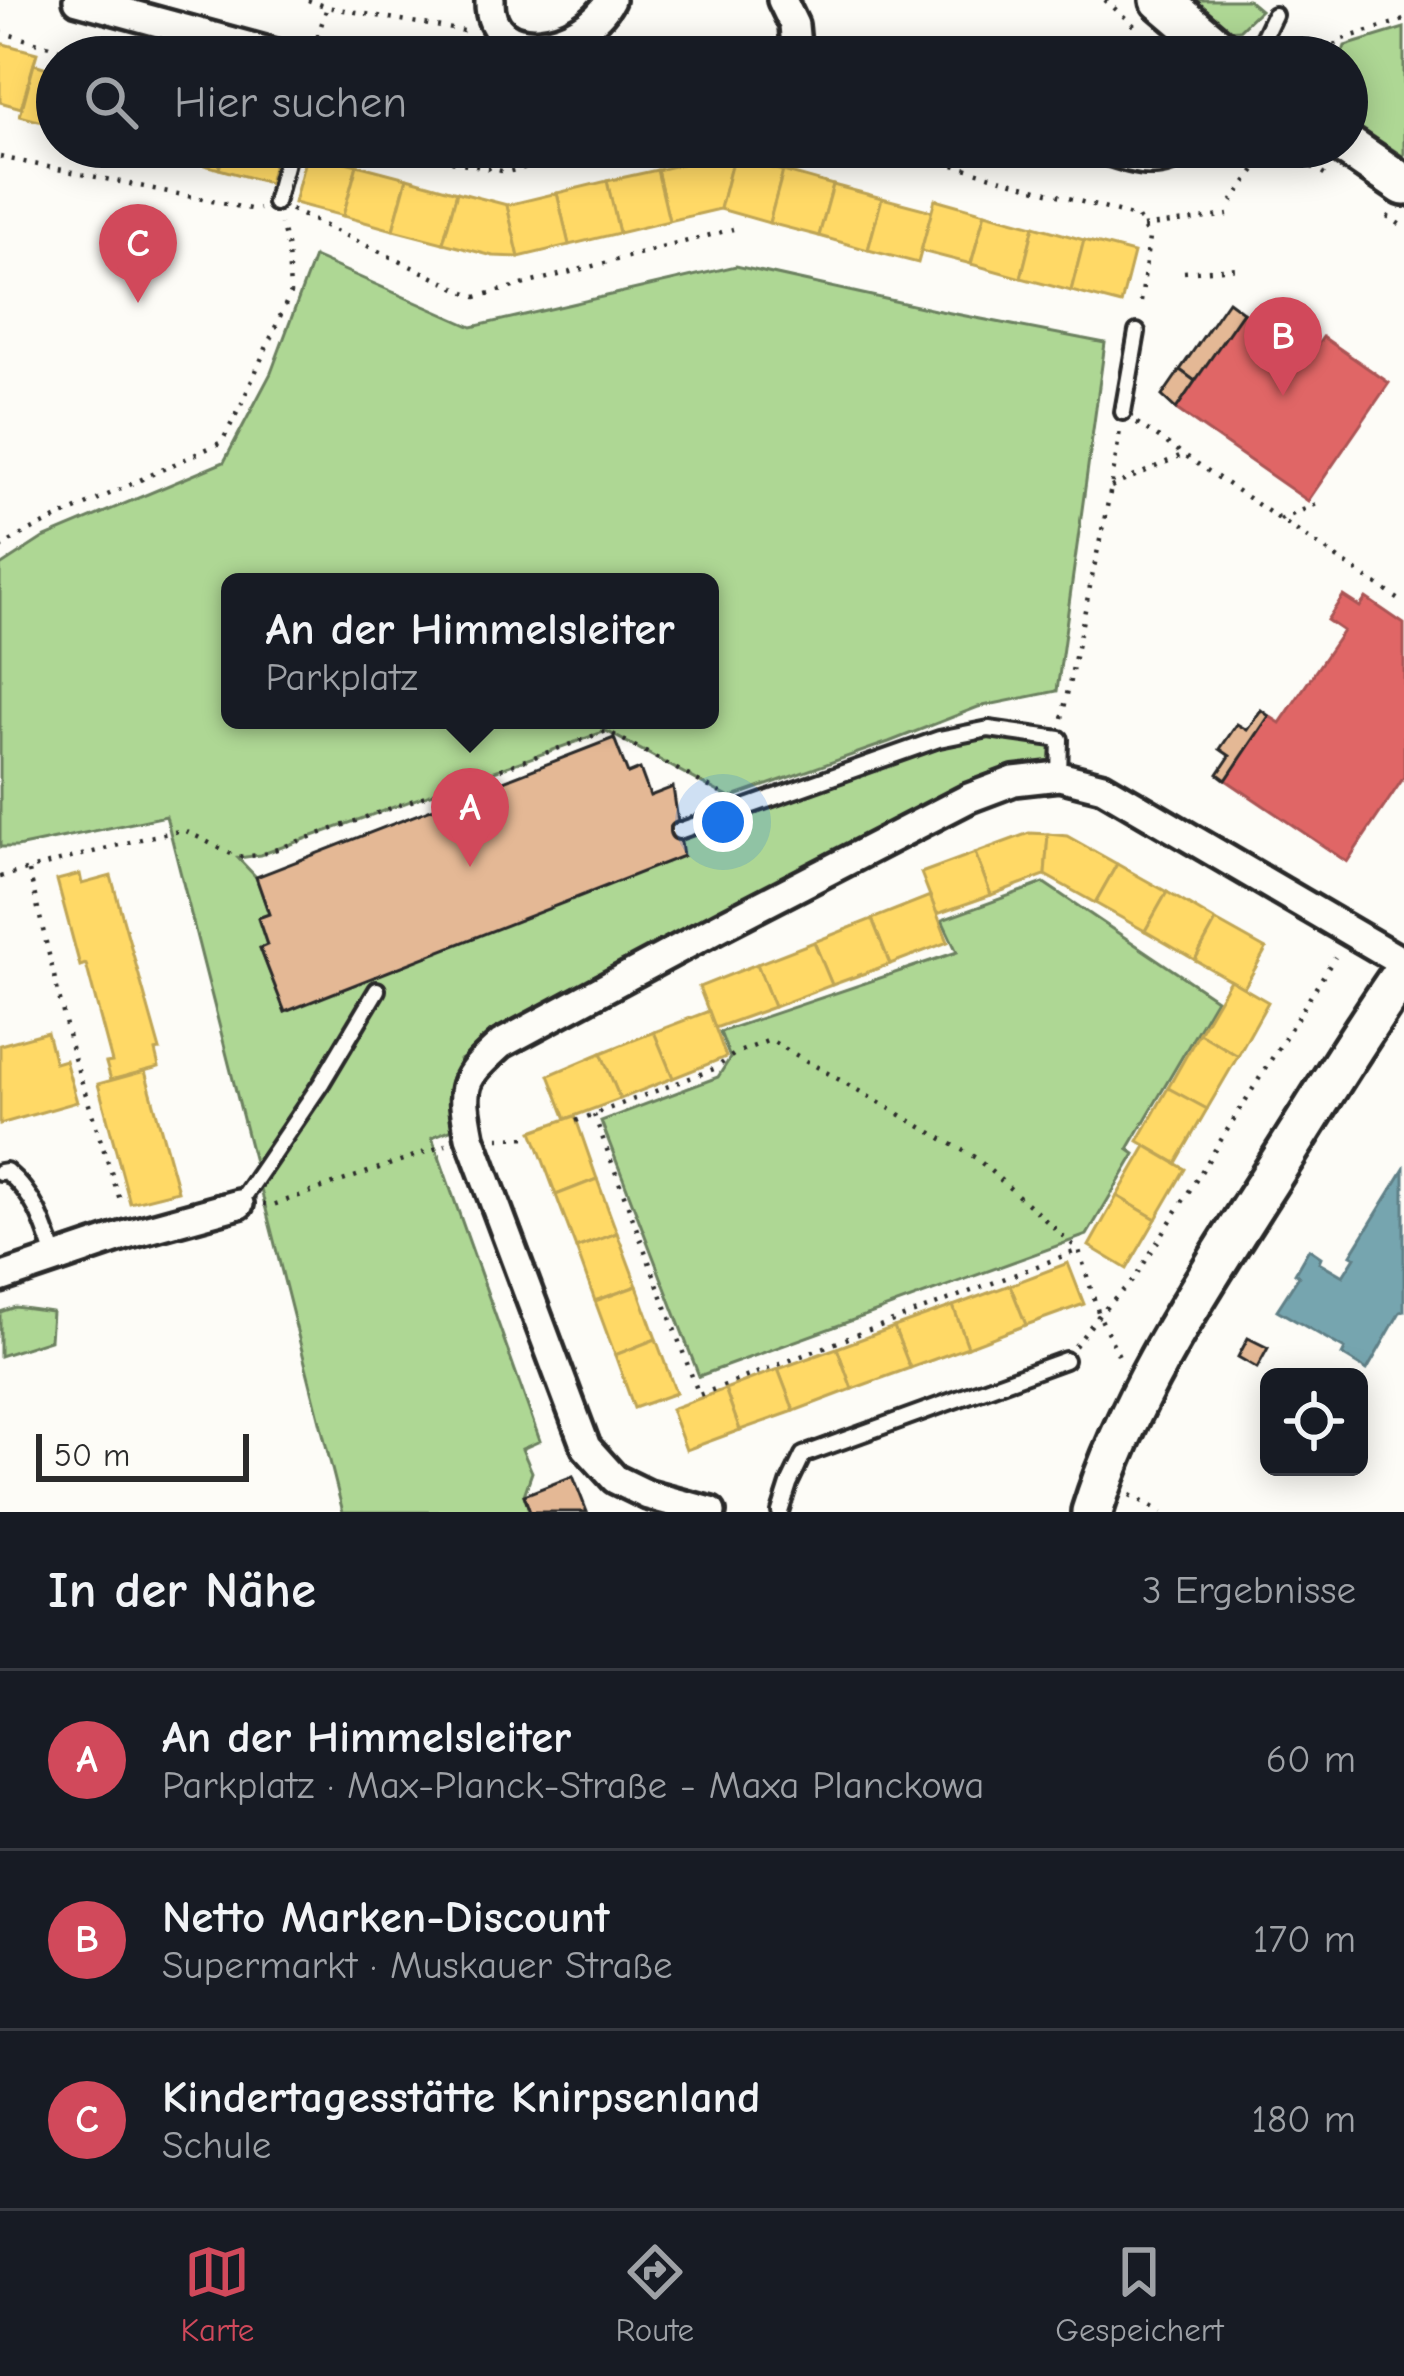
<!DOCTYPE html>
<html lang="de">
<meta charset="utf-8">
<style>
:root{--surface:#171b24;--page:#242831;--text:#f1f3f6;--muted:#9ea1a6;--line:#363941;--accent:#d1495b}
body{margin:0;font-family:"Comic Neue",sans-serif;background:var(--page);color:var(--text)}
.controls{position:absolute;right:36px;bottom:36px;display:grid;overflow:hidden;border-radius:18px;box-shadow:0 6px 30px #0003}
.controls button{width:108px;height:108px;display:grid;place-items:center;padding:0;border:0;border-bottom:3px solid var(--line);background:var(--surface);color:var(--text);font:60px sans-serif}
.scale{position:absolute;left:36px;bottom:30px;width:213px;box-sizing:border-box;padding-left:12px;border:6px solid #2b2b2b;border-top:0;font-size:33px;line-height:42px;white-space:nowrap;color:#2b2b2b;-webkit-text-stroke:9px #fdfcf7;paint-order:stroke}
.you{position:absolute;left:723px;top:822px;width:42px;height:42px;margin:-30px;border:9px solid #fff;border-radius:50%;background:#1a73e8;box-shadow:0 0 0 18px #1a73e833}
.badge{display:grid;place-items:center;width:78px;height:78px;border-radius:50%;background:var(--accent);color:#fff;font-size:39px;font-weight:700}
.pin{position:absolute;translate:-50% -99px;filter:drop-shadow(0 3px 6px #0008)}
.pin::after{content:'';position:absolute;top:63px;width:42px;height:36px;background:inherit;clip-path:polygon(0 0,100% 0,50% 100%)}
.popup{position:absolute;left:221px;top:573px;width:498px;height:156px;box-sizing:border-box;display:grid;place-content:center;border-radius:18px;background:var(--surface);filter:drop-shadow(0 3px 9px #0005);font-size:39px;white-space:nowrap;color:var(--muted)}
.popup b{font-size:45px;color:var(--text)}
.popup::after{content:'';position:absolute;left:50%;top:100%;margin-left:-24px;border:24px solid transparent;border-top-color:var(--surface)}
.list{margin:0;padding:0;list-style:none}
h2{display:flex;justify-content:space-between;align-items:center;height:156px;margin:0;padding:0 48px;font-size:51px}
h2 small{font-size:39px;font-weight:400;color:var(--muted)}
.list li{display:grid;grid-template-columns:78px 1fr auto;gap:36px;align-items:center;box-sizing:border-box;height:180px;padding:0 48px;border-top:3px solid var(--line)}
.list b{display:block;font-size:45px;white-space:nowrap}
.list p{margin:0;font-size:39px;white-space:nowrap;color:var(--muted)}
.list em{font-size:39px;font-style:normal;color:var(--muted)}
.icon{flex:none;width:66px;height:66px;fill:none;stroke:currentColor;stroke-width:2;stroke-linecap:round;stroke-linejoin:round}
.map{position:relative;flex:none;width:1404px;height:1512px;overflow:hidden}
.search{position:absolute;background:var(--surface);box-shadow:0 6px 30px #0003;left:36px;right:36px;top:36px;height:132px;display:flex;align-items:center;gap:30px;box-sizing:border-box;padding:0 42px;border-radius:66px;color:var(--muted);font-size:45px}
.sheet{height:696px;background:var(--surface)}
nav{display:flex;justify-content:space-around;align-items:center;box-sizing:border-box;height:168px;border-top:3px solid var(--line);background:var(--surface);font-size:33px;color:var(--muted)}
nav a{display:grid;justify-items:center;gap:6px}
nav .on{color:var(--accent)}
.map>svg:first-child{display:block}
</style>
<div class="map">
<svg width="1404" height="1512" viewBox="0 0 1404 1512">
<rect width="100%" height="100%" fill="#fdfcf7"/>
<filter id="ink" filterUnits="userSpaceOnUse"><feTurbulence type="fractalNoise" baseFrequency=".00833" numOctaves="2"/><feDisplacementMap in="SourceGraphic" scale="24" xChannelSelector="R" yChannelSelector="G"/><feConvolveMatrix kernelMatrix="1 2 1 2 8 2 1 2 1" color-interpolation-filters="sRGB"/></filter>
<g filter="url(#ink)">
<g fill="#aed794" stroke="#6c8160" stroke-width="3" fill-rule="evenodd">
<polygon points="1188,0 1248,0 1260,10 1239,30 1226,31"/>
<polygon points="1404,28 1404,157 1347,119 1347,57 1341,57 1345,46"/>
<path d="M314 257 472 327 736 266 935 310 1105 343 1057 691 978 707 889 742 730 798 606 731 260 855 238 858 256 877 269 914 258 919 267 945 260 948 285 1012 680 831 941 747 990 737 1051 744 1049 764 1009 767 460 1060 450 1097 455 1128 432 1137 540 1441 522 1449 532 1472 524 1495 530 1512H343L166 816 17 847H0V566L43 538 224 462 271 373ZM230 582H710V720H230Z"/>
<polygon points="1044,883 1216,999 1128,1149 1135,1154 1087,1235 699,1376 601,1121 718,1077 730,1058 720,1032 957,952 942,920"/>
<polygon points="15,1307 52,1312 50,1340 0,1356 0,1312"/>
</g>
<g fill="#ffd966" stroke="#bfa554" stroke-width="3">
<polygon points="0,43 37,53 21,108 0,102"/>
<polygon points="34,64 57,71 57,126 20,116"/>
<polygon points="172,147 225,147 219,169 170,156"/>
<polygon points="225,147 278,147 269,183 219,169"/>
<polygon points="307,152 357,165 343,216 294,203"/>
<polygon points="707,158 733,158 720,209 669,221 657,170"/>
<polygon points="733,158 783,171 769,223 720,209"/>
<polygon points="357,165 407,178 393,230 343,216"/>
<polygon points="657,170 669,221 619,233 607,181"/>
<polygon points="783,171 833,185 819,236 769,223"/>
<polygon points="407,178 457,192 443,243 393,230"/>
<polygon points="607,181 619,233 569,245 557,193"/>
<polygon points="833,185 882,198 868,250 819,236"/>
<polygon points="457,192 507,205 519,257 493,256 443,243"/>
<polygon points="557,193 569,245 519,257 507,205"/>
<polygon points="882,198 932,211 918,263 868,250"/>
<polygon points="935,199 985,213 971,264 921,251"/>
<polygon points="985,213 1034,226 1021,278 971,264"/>
<polygon points="1034,226 1084,240 1071,291 1021,278"/>
<polygon points="1084,240 1134,253 1121,304 1071,291"/>
<polygon points="1029,833 1048,834 1045,875 991,895 975,853"/>
<polygon points="1048,834 1067,836 1117,864 1095,903 1045,875"/>
<polygon points="975,853 991,895 937,914 921,873"/>
<polygon points="1117,864 1167,892 1145,931 1095,903"/>
<polygon points="80,874 82,884 111,876 160,1050 155,1051 159,1067 111,1080 106,1063 112,1062 86,964 80,966 57,880"/>
<polygon points="1167,892 1216,921 1195,960 1145,931"/>
<polygon points="930,896 948,942 890,964 872,919"/>
<polygon points="872,919 890,964 832,985 814,942"/>
<polygon points="1216,921 1266,949 1244,988 1195,960"/>
<polygon points="814,942 832,985 774,1007 757,964"/>
<polygon points="757,964 774,1007 715,1028 699,987"/>
<polygon points="1230,980 1268,1002 1238,1056 1199,1033"/>
<polygon points="709,1011 726,1057 673,1078 654,1032"/>
<polygon points="47,1032 55,1063 65,1060 77,1102 0,1124 0,1045"/>
<polygon points="654,1032 673,1078 620,1099 601,1053"/>
<polygon points="1199,1033 1238,1056 1207,1109 1168,1088"/>
<polygon points="601,1053 620,1099 566,1119 549,1075"/>
<polygon points="145,1071 178,1191 130,1203 98,1084"/>
<polygon points="1168,1088 1207,1109 1176,1163 1138,1141"/>
<polygon points="575,1116 597,1179 556,1195 532,1131"/>
<polygon points="1146,1146 1185,1169 1156,1219 1117,1196"/>
<polygon points="597,1179 617,1233 576,1248 556,1195"/>
<polygon points="1117,1196 1156,1219 1127,1269 1089,1246"/>
<polygon points="617,1233 637,1286 595,1301 576,1248"/>
<polygon points="1068,1263 1084,1304 1026,1325 1010,1285"/>
<polygon points="1010,1285 1026,1325 968,1347 953,1306"/>
<polygon points="637,1286 656,1339 615,1355 595,1301"/>
<polygon points="953,1306 968,1347 910,1368 894,1327"/>
<polygon points="894,1327 910,1368 852,1389 837,1348"/>
<polygon points="656,1339 676,1393 634,1408 615,1355"/>
<polygon points="837,1348 852,1389 794,1411 778,1369"/>
<polygon points="778,1369 794,1411 740,1430 725,1389"/>
<polygon points="725,1389 740,1430 686,1450 671,1409"/>
</g>
<g fill="#e06666" stroke="#aa5454" stroke-width="3">
<polygon points="1243,312 1309,357 1323,337 1389,383 1308,501 1176,409"/>
<polygon points="1343,596 1360,607 1366,598 1404,624 1404,777 1347,862 1226,780 1269,716 1280,723 1343,631 1327,620"/>
</g>
<polygon fill="#76a5af" stroke="#608087" stroke-width="3" points="1404,1169 1404,1311 1400,1312 1367,1370 1342,1355 1345,1349 1277,1310 1299,1276 1295,1273 1309,1249 1321,1257 1319,1262 1343,1276 1355,1257 1351,1255"/>
<g fill="#e4b895" stroke="#2b2b2b" stroke-width="3">
<polygon points="1228,301 1243,312 1195,381 1180,370"/>
<polygon points="1180,370 1195,381 1176,409 1162,396"/>
<polygon points="1261,710 1269,716 1226,780 1218,774 1230,756 1220,749 1237,724 1247,730"/>
<polygon points="614,738 628,774 640,769 650,796 673,787 683,856 285,1012 260,948 267,945 258,918 269,914 256,877"/>
<polygon points="1248,1338 1268,1348 1257,1368 1238,1357"/>
<polygon points="573,1476 587,1512 530,1512 524,1495"/>
</g>
<g fill="none" stroke-linecap="round" stroke-linejoin="round">
<g stroke="#2b2b2b" stroke-width="22">
<g id="lane">
<polyline points="1254,57 1274,15"/>
<polyline points="275,203 290,147"/>
<polyline points="1123,412 1137,332"/>
<polyline points="679,831 939,739 989,729 1060,739 1059,776"/>
<path d="M0 1172 6 1171C35 1195 44 1223 55 1258"/>
<polyline points="239,1204 322,1082 377,990"/>
<polyline points="780,1512 789,1484 803,1455 1065,1360"/>
</g>
</g>
<g stroke="#2b2b2b" stroke-width="36">
<g id="street">
<polyline points="78,0 287,57"/>
<path d="M490 0C488 67 585 48 610 0"/>
<polyline points="782,0 794,25 797,57"/>
<path d="M1097 147C1134 158 1154 170 1188 147"/>
<polyline points="0,1278 130,1234 239,1204"/>
<path d="M711 1512 648 1495 615 1479 586 1447 470 1137C460 1085 461 1080 501 1044L721 926 969 798 1014 781 1059 776 1103 787 1404 963"/>
</g>
</g>
<g stroke="#2b2b2b" stroke-width="48">
<g id="secondary">
<polyline points="1161,0 1228,57"/>
<polyline points="1347,146 1404,185"/>
<path d="M1092 1512C1129 1393 1203 1284 1269 1180 1314 1110 1356 1039 1404 971"/>
</g>
</g>
<g stroke="#2b2b2b" stroke-width="4.5" stroke-dasharray="3 9" stroke-linecap="butt">
<polyline points="308,0 327,7 464,31 470,28"/>
<polyline points="1105,0 1137,28"/>
<polyline points="0,32 88,57"/>
<polyline points="1160,47 1169,57"/>
<polyline points="314,48 327,7"/>
<polyline points="1307,57 1334,42"/>
<polyline points="1332,57 1336,41 1404,20"/>
<polyline points="381,147 507,172 611,147"/>
<polyline points="801,147 864,164 933,159 1138,218 1149,238 1140,310"/>
<polyline points="1282,147 1332,180"/>
<polyline points="0,157 255,210 259,209"/>
<polyline points="1232,202 1271,147"/>
<polyline points="291,210 476,297 733,229"/>
<polyline points="1387,216 1404,227"/>
<polyline points="1143,227 1228,215"/>
<polyline points="1184,272 1237,268"/>
<polyline points="1137,423 1404,603"/>
<polyline points="1111,487 1182,455"/>
<polyline points="1280,520 1319,503"/>
<polyline points="0,548 21,535 222,442 241,405 290,294 288,249 281,224"/>
<polyline points="1062,718 1111,488 1120,430"/>
<polyline points="29,871 73,1055 122,1206"/>
<polyline points="0,877 149,837 184,830 237,857 260,855 607,731 724,795"/>
<polyline points="594,1115 699,1395 1079,1250"/>
<polyline points="576,1121 714,1069 736,1053 770,1040 976,1158 1079,1250 1099,1315 1122,1362"/>
<polyline points="498,1138 534,1137"/>
<polyline points="263,1204 273,1205 446,1145"/>
<polyline points="1075,1346 1099,1315 1135,1278 1335,957"/>
<polyline points="1130,1495 1162,1512"/>
</g>
<use href="#lane" stroke="#fdfcf7" stroke-width="14"/>
<use href="#street" stroke="#fdfcf7" stroke-width="27"/>
<use href="#secondary" stroke="#fdfcf7" stroke-width="39"/>
</g>
</g>
</svg>
<div class="controls">
<button><svg class="icon" aria-label="locate" viewBox="0 0 24 24"><circle cx="12" cy="12" r="6"/><path d="M12 2v4M12 18v4M2 12h4M18 12h4"/></svg></button>
</div>
<div class="scale">50 m</div>
<div class="you"></div>
<div class="pin badge" style="left:470px;top:867px">A</div>
<div class="popup"><b>An der Himmelsleiter</b>Parkplatz</div>
<div class="pin badge" style="left:1283px;top:396px">B</div>
<div class="pin badge" style="left:138px;top:303px">C</div>
<div class="search"><svg class="icon" aria-label="search" viewBox="0 0 24 24"><circle cx="10" cy="10" r="6"/><path d="M15 15l6 6"/></svg>Hier suchen</div>
</div>
<section class="sheet">
<h2>In der Nähe<small>3 Ergebnisse</small></h2>
<ul class="list">
<li><span class="badge">A</span><div><b>An der Himmelsleiter</b><p>Parkplatz · Max-Planck-Straße - Maxa Planckowa</p></div><em>60 m</em></li>
<li><span class="badge">B</span><div><b>Netto Marken-Discount</b><p>Supermarkt · Muskauer Straße</p></div><em>170 m</em></li>
<li><span class="badge">C</span><div><b>Kindertagesstätte Knirpsenland</b><p>Schule</p></div><em>180 m</em></li>
</ul>
</section>
<nav>
<a class="on"><svg class="icon" aria-label="map" viewBox="0 0 24 24"><path d="M3 6l6-2 6 2 6-2v14l-6 2-6-2-6 2zM9 4v14M15 6v14"/></svg>Karte</a>
<a><svg class="icon" aria-label="directions" viewBox="0 0 24 24"><path d="M12 3l9 9-9 9-9-9zM9 14v-3h6M13 9l2 2-2 2"/></svg>Route</a>
<a><svg class="icon" aria-label="saved" viewBox="0 0 24 24"><path d="M7 4h10v16l-5-4-5 4z"/></svg>Gespeichert</a>
</nav>
